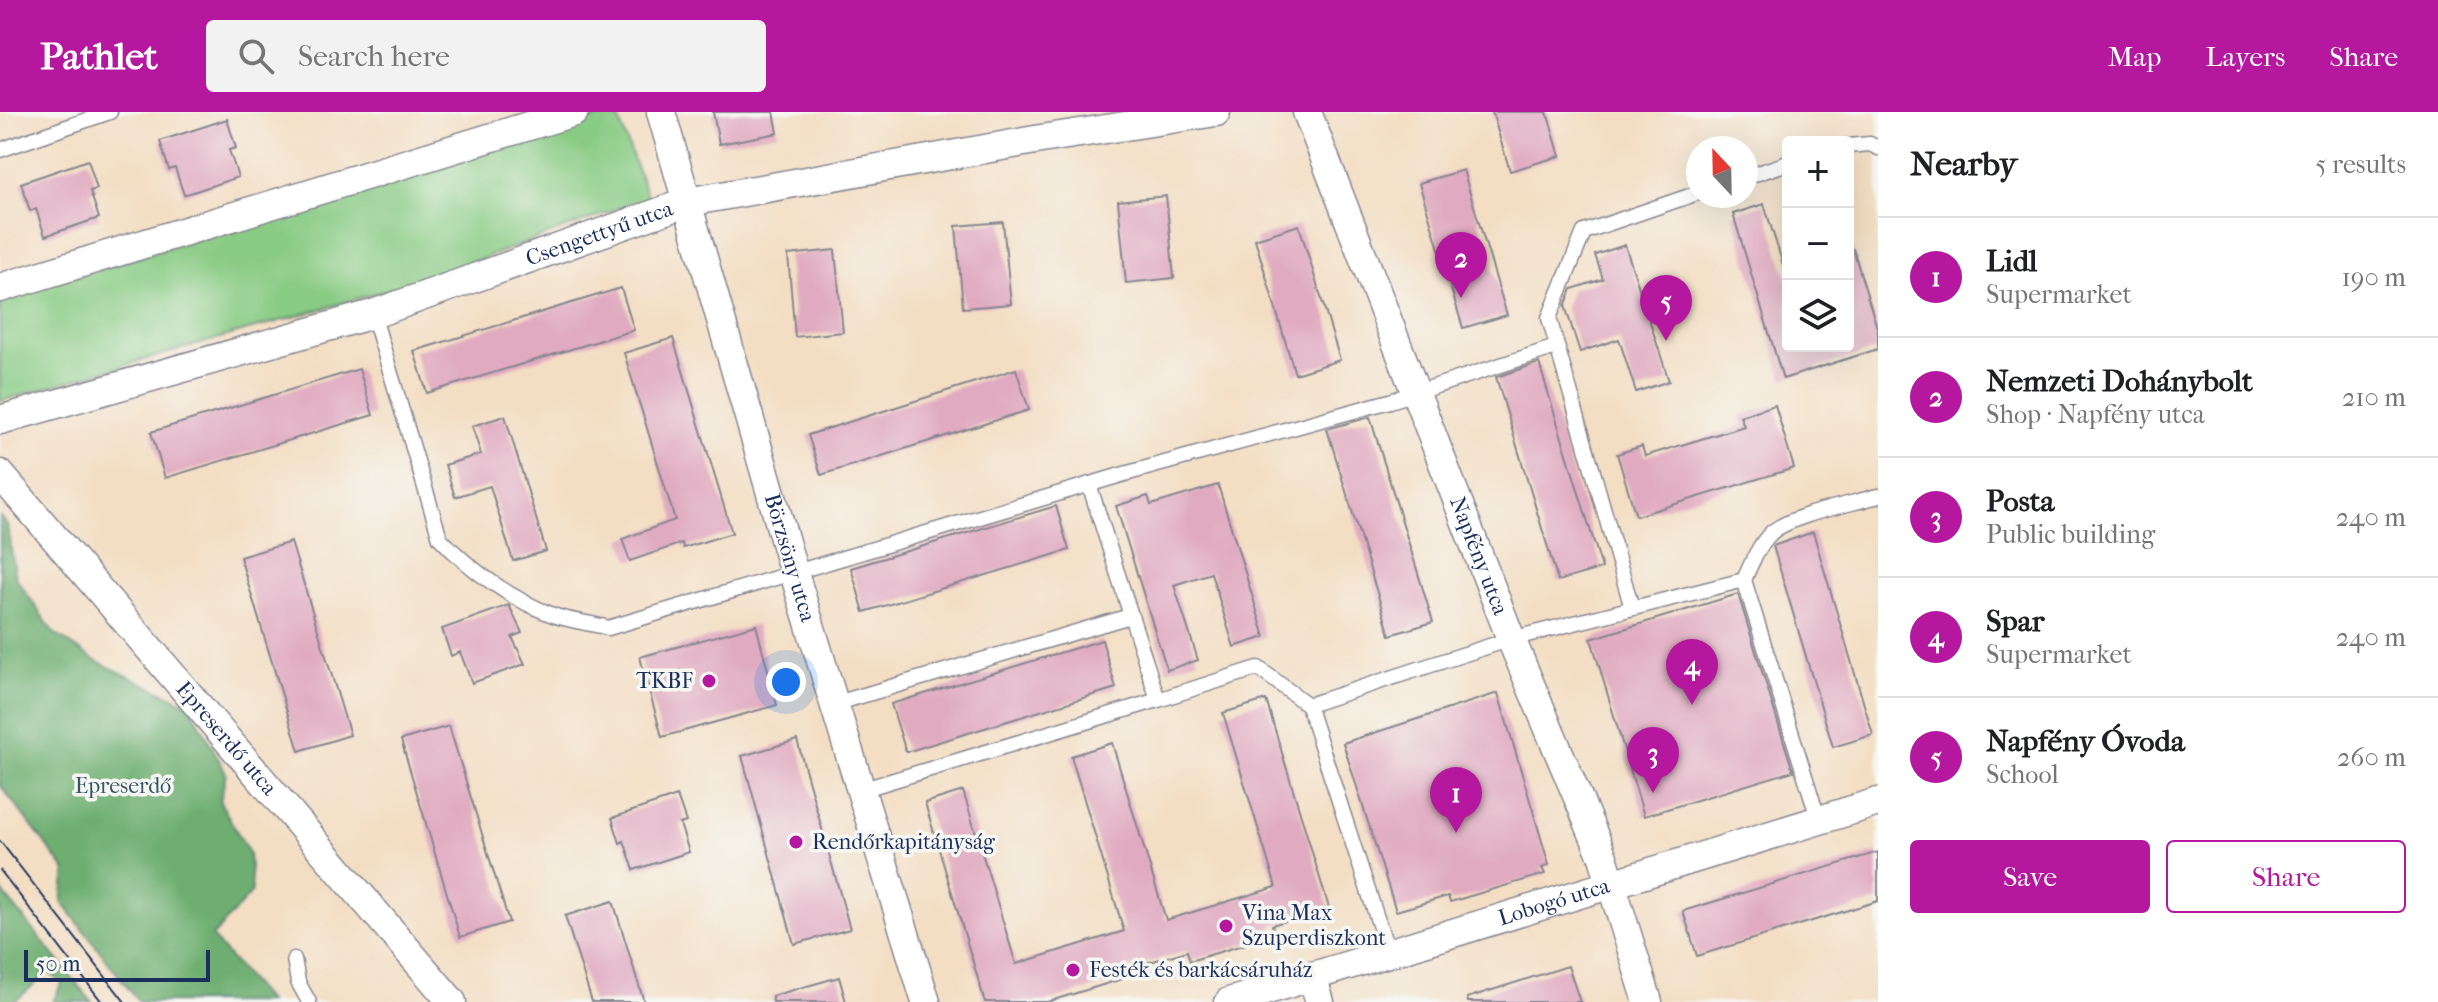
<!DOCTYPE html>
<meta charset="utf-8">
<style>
:root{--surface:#fff;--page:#f2f2f2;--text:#202124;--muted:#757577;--line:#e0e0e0;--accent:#b5179e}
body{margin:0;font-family:"IM FELL French Canon",serif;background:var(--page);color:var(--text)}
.controls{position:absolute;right:24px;top:24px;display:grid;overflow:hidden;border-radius:8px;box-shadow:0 8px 32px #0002}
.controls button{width:72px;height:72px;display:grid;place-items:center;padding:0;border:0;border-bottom:2px solid var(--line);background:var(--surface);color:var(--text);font:40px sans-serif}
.compass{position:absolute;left:1686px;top:24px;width:72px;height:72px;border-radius:50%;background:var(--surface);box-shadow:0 8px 32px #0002;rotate:338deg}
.scale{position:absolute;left:24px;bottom:20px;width:186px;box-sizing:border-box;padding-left:8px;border:4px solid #1b2f5e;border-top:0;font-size:22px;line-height:28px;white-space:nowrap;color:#1b2f5e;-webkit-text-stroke:6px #f6f6f2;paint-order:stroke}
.you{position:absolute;left:786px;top:570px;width:28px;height:28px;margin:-20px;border:6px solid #fff;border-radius:50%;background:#1a73e8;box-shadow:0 0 0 12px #1a73e833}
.badge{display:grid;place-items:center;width:52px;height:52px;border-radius:50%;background:var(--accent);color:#fff;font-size:26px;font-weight:700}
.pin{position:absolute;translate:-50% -66px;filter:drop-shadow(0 2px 4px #0008)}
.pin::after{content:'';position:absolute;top:42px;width:28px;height:24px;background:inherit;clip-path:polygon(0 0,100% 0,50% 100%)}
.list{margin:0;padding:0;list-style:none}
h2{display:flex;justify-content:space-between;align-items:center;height:104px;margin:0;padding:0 32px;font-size:34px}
h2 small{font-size:26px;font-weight:400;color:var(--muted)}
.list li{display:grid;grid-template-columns:52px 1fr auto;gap:24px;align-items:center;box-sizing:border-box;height:120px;padding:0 32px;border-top:2px solid var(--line)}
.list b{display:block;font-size:30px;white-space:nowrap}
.list p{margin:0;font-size:26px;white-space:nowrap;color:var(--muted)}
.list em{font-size:26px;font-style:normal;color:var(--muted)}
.actions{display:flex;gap:16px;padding:24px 32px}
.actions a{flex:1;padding:18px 0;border:2px solid var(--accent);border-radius:8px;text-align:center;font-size:28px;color:var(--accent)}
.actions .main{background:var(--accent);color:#fff}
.icon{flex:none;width:44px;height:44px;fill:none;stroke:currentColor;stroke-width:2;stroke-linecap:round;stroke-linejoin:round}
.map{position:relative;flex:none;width:1878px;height:890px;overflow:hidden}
header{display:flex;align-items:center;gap:48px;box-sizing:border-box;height:112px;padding:0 40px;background:var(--accent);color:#fff}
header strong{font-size:38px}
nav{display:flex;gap:44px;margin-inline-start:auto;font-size:28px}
.search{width:560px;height:72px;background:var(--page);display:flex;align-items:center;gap:20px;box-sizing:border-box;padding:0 28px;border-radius:8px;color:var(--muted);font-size:30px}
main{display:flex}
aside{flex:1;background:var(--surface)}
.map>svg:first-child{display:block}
</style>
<header>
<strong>Pathlet</strong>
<div class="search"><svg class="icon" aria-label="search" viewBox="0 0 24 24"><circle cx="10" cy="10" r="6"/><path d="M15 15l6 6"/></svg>Search here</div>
<nav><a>Map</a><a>Layers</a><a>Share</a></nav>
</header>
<main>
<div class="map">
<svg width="1878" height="890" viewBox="0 0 1878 890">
<rect width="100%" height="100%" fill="#f6f6f2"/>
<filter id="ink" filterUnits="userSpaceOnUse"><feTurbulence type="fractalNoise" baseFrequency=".0125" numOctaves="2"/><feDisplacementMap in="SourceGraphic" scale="16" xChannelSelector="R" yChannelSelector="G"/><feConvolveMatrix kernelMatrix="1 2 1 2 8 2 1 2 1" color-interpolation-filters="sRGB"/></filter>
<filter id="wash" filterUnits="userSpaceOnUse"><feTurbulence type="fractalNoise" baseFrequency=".006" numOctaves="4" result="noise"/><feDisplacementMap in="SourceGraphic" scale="32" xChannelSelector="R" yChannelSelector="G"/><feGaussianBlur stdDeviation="1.8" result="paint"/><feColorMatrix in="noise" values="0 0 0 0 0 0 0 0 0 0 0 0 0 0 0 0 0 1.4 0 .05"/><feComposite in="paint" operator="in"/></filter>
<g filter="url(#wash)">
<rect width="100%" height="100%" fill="#f3dec3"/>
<polygon fill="#88cb83" stroke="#527d70" stroke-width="2" points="616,0 648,86 430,166 0,289 0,187"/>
<g fill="#6eaf71" stroke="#446f68" stroke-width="2">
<polygon points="0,404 7,413 16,466 54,521 96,549 190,593 226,661 220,690 249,741 252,780 212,825 268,890 139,890 62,790 66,759 0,673"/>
<polygon points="0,777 92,890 53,890 62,871 49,860 14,890 0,890"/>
</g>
<g id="blocks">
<g fill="#e0aac0">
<polygon points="713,0 774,0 778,21 719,32"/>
<polygon points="1492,0 1547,0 1560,44 1510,59"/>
<polygon points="227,7 236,36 229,38 238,65 184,83 175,56 169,58 160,29"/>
<polygon points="88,48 97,77 90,79 99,106 45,124 36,97 30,99 21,71"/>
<polygon points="1463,58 1507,203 1463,216 1419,71"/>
<polygon points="1166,84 1174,166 1126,171 1118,89"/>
<polygon points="1764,92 1788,169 1788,234 1848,234 1848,138 1853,137 1878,219 1878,237 1783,267 1733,102"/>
<polygon points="1003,110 1011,192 963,196 956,114"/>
<polygon points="1299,113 1340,248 1295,262 1255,127"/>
<polygon points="1625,133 1669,269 1636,280 1619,227 1580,240 1565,194 1572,177 1603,167 1595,143"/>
<polygon points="835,138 843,220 795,225 788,143"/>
<polygon points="621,176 634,218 427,281 414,239"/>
<polygon points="673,226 732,421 683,436 682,431 630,449 622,427 675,408 624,241"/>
<polygon points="1539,251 1602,456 1558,469 1496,265"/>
<polygon points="359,257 373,303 165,366 151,320"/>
<polygon points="1016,257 1029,298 821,363 808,323"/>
<polygon points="1775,293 1794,356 1636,404 1617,342 1642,334 1645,344 1744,314 1740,304"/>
<polygon points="505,304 546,439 513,449 490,374 455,385 445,353 481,342 472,314"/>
<polygon points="1370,305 1433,510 1390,523 1327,317"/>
<polygon points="1218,373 1265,525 1234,535 1211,461 1174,473 1198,548 1167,558 1116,394 1148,384 1151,393"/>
<polygon points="1056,394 1069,438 864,500 851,456"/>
<polygon points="1813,420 1873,623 1833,635 1773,434"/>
<polygon points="291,430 350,623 299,639 240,445"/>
<polygon points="1738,482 1793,659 1644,704 1591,527"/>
<polygon points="509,493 522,521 512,525 525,552 472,571 460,540 451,544 442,517"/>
<polygon points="756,513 777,593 662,625 640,545"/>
<polygon points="1102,528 1116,576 906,640 891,592"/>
<polygon points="1498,581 1549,753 1542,756 1545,762 1450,790 1448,784 1396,799 1343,631"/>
<polygon points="1266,588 1329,796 1272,813 1275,823 1190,849 1187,839 1120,859 1122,867 1047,890 985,890 925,691 963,679 1016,852 1124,819 1071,644 1112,631 1166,808 1276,775 1223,601"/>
<polygon points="449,614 509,810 460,825 401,628"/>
<polygon points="797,628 850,817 794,832 742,644"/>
<polygon points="677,684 686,710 680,712 689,740 634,758 624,729 620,731 612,706"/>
<polygon points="1878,740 1878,789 1697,844 1683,799"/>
<polygon points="613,789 644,890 592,890 565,804"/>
<polygon points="1568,854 1580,890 1468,890 1467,886"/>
<polygon points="839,865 846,890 773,890 772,884"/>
</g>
</g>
</g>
<g filter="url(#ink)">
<use href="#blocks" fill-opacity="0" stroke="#878690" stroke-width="2"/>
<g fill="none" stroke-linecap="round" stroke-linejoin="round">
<g stroke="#878690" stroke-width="17">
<g id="service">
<polyline points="1848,34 1870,32 1878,36"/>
<polyline points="0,38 110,0"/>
<polyline points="1746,65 1788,51"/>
<path d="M373 202 440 426C469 457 512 488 553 503 570 509 590 511 608 516L1121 363 1390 289 1556 235"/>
<polyline points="1089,372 1158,588 1258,556 1308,593 1511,527 1744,468"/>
<polyline points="1744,468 1819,709"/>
<path d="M1744 468C1751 452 1759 432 1772 420 1792 403 1851 392 1878 384"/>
<polyline points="1632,496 1549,206 1584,120 1698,81"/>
<polyline points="834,592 1130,504"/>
<polyline points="1308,593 1388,840"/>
<polyline points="861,678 1158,588"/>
<polyline points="294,847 298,870 309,890"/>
</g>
</g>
<g stroke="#878690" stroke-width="31">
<g id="minor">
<path id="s1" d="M661 0 794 461 926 890"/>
<path id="s2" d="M1307 0 1511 527 1603 745 1648 890"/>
<polyline points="0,176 574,0"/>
<path id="s3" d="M0 308 373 202 688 90 1041 27 1216 0"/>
<path id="s4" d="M0 362 452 890"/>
<polyline points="1312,864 1320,890"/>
<path id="s5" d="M1229 890 1878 690"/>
</g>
</g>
<use href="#service" stroke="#fff" stroke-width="14"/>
<use href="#minor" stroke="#fff" stroke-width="28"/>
<g stroke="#1b2f5e" stroke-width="2">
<polyline points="0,729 125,890"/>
<polyline points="0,758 102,890"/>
</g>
</g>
</g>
<g fill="#b5179e" stroke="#f6f6f2" stroke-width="3">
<circle cx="709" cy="569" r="8"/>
<circle cx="796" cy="730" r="8"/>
<circle cx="1226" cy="814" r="8"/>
<circle cx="1073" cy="858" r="8"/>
</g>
<g text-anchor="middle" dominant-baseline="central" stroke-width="7" stroke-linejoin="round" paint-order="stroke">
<g font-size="22" fill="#1b2f5e" stroke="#f6f6f2">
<text stroke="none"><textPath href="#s3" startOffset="628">Csengettyű utca</textPath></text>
<text stroke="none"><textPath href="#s2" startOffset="476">Napfény utca</textPath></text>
<text stroke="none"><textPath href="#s1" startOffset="464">Börzsöny utca</textPath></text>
<text stroke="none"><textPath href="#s4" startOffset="348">Epreserdő utca</textPath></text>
<text stroke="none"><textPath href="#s5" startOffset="340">Lobogó utca</textPath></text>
</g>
<g font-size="22" fill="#1b2f5e" stroke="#f6f6f2" text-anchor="start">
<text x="693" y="569" text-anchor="end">TKBF</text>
<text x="812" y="730">Rendőrkapitányság</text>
<text x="1242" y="801">Vina Max<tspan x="1242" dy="25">Szuperdiszkont</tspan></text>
<text x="1089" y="858">Festék és barkácsáruház</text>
</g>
<g font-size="22" fill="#365667" stroke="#f6f6f2">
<text x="123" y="674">Epreserdő</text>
</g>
</g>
</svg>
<div class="controls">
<button>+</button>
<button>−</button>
<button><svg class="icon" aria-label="layers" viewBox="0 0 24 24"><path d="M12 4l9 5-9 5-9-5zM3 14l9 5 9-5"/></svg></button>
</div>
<svg class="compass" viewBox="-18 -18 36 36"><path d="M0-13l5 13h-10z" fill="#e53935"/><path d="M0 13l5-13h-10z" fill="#757577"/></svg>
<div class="scale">50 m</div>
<div class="you"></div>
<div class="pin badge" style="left:1456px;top:721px">1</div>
<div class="pin badge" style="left:1461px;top:186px">2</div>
<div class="pin badge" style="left:1653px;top:681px">3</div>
<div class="pin badge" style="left:1692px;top:593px">4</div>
<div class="pin badge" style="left:1666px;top:229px">5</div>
</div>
<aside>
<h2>Nearby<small>5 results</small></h2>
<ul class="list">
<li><span class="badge">1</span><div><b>Lidl</b><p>Supermarket</p></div><em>190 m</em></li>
<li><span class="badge">2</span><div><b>Nemzeti Dohánybolt</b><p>Shop · Napfény utca</p></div><em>210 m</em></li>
<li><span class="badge">3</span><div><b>Posta</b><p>Public building</p></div><em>240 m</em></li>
<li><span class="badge">4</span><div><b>Spar</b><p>Supermarket</p></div><em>240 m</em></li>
<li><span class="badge">5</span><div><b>Napfény Óvoda</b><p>School</p></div><em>260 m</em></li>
</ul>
<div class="actions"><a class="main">Save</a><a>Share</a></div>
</aside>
</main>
